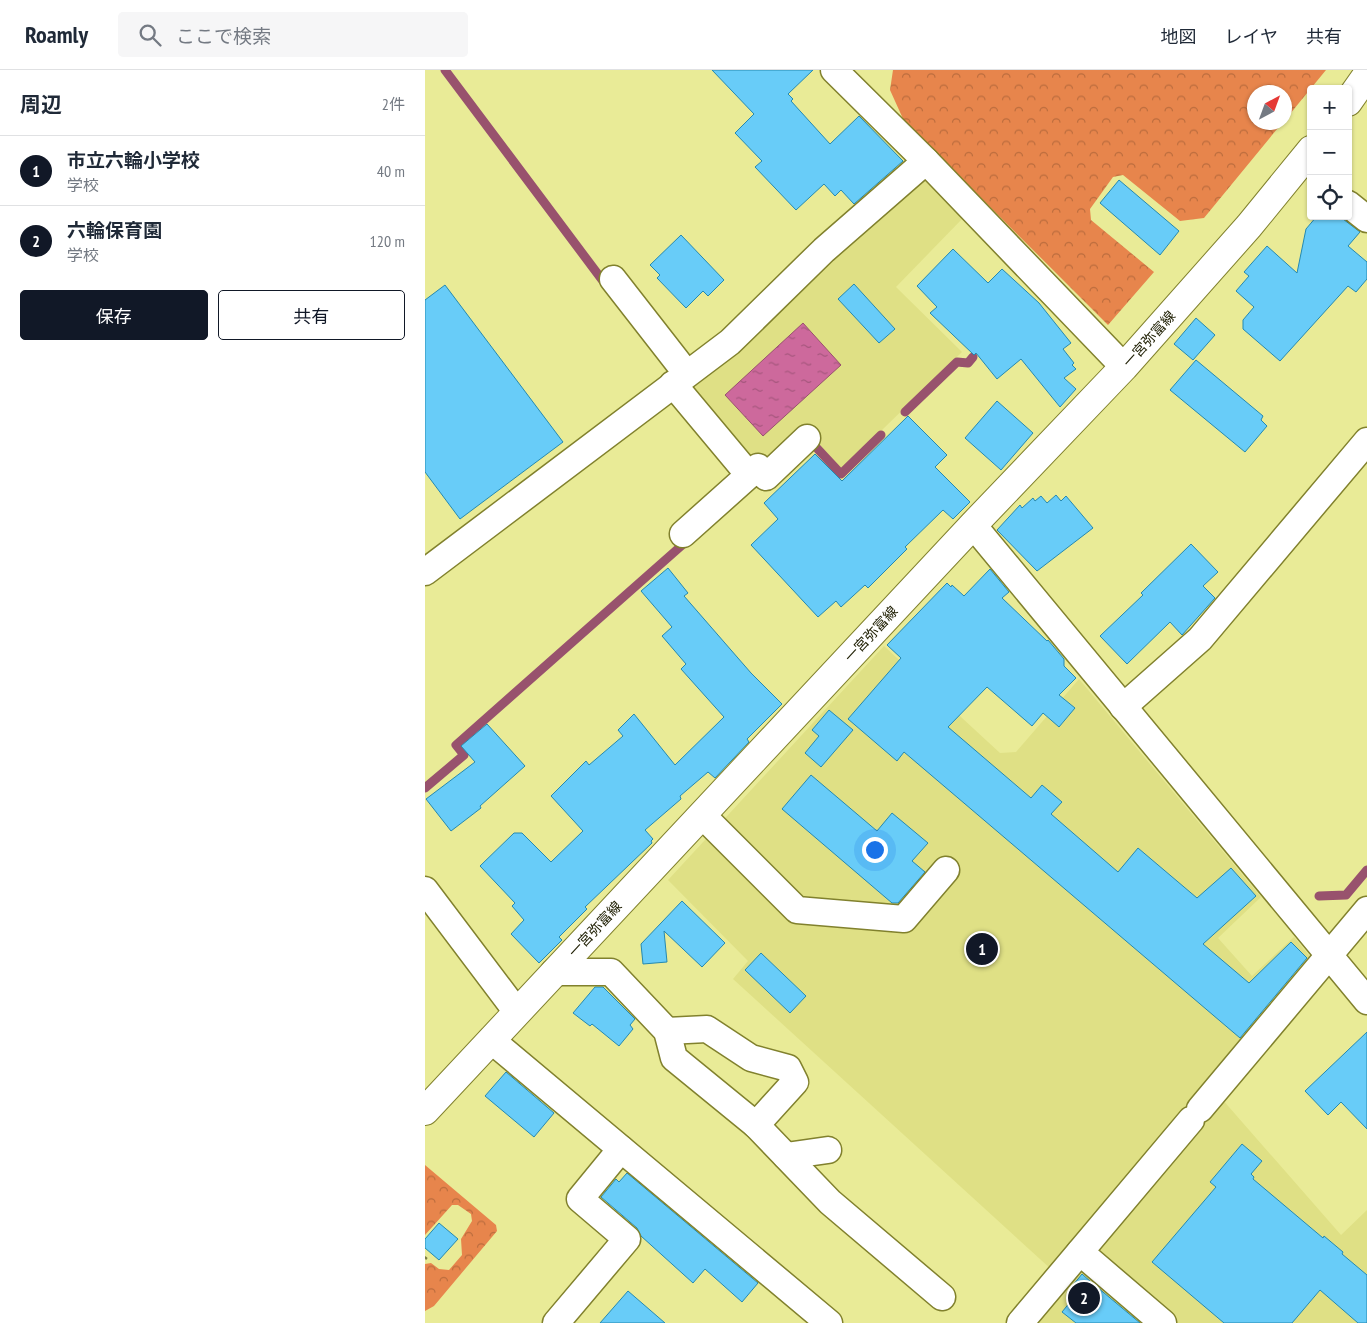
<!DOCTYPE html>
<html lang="ja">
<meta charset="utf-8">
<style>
:root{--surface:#fff;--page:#f6f6f7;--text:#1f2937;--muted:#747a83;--line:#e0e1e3;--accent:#111827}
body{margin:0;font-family:"PT Sans Narrow","Noto Sans JP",sans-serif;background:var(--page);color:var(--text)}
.controls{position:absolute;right:15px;top:15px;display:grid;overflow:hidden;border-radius:5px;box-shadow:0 1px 4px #0004}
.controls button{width:45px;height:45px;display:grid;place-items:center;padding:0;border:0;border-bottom:1px solid var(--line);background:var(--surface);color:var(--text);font:25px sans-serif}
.compass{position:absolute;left:822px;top:15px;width:45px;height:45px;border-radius:50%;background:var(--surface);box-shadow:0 1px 4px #0004;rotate:41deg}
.you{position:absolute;left:449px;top:779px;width:18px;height:18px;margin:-12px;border:4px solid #fff;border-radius:50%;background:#1a73e8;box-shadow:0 0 0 8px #1a73e833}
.badge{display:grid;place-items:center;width:32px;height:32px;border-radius:50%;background:var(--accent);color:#fff;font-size:16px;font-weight:700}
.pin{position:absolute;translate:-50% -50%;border:2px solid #fff;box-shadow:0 1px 5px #0006}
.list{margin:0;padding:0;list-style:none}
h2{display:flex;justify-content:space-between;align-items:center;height:65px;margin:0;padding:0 20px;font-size:21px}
h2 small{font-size:16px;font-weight:400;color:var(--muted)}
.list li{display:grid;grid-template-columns:32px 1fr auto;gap:15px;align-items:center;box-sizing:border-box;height:70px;padding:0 20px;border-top:1px solid var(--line)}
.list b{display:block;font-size:19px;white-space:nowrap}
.list p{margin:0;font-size:16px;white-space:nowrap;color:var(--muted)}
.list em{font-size:16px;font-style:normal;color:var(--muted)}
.actions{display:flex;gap:10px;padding:15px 20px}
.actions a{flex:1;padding:11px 0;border:1px solid var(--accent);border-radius:5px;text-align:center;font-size:18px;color:var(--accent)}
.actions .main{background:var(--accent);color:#fff}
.icon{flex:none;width:28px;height:28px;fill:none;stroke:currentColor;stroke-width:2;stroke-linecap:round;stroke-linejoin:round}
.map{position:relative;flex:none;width:942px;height:1253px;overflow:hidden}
header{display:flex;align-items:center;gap:30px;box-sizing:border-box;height:70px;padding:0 25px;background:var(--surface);border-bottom:1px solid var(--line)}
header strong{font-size:24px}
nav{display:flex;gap:28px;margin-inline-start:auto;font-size:18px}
.search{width:350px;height:45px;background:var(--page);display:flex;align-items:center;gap:12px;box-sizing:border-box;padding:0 18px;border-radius:5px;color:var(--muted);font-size:19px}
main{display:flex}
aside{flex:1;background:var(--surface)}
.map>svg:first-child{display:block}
</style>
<header>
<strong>Roamly</strong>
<div class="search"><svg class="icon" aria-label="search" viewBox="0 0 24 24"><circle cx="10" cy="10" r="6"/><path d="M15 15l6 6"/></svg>ここで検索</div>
<nav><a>地図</a><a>レイヤ</a><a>共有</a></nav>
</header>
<main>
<aside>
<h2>周辺<small>2件</small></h2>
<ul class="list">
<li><span class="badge">1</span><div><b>市立六輪小学校</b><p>学校</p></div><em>40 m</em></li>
<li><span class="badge">2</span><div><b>六輪保育園</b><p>学校</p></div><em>120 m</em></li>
</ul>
<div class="actions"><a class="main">保存</a><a>共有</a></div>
</aside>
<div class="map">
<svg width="942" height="1253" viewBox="0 0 942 1253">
<defs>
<pattern id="forest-crowns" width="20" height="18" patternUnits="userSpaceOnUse" patternTransform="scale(1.25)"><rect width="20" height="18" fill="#e7854c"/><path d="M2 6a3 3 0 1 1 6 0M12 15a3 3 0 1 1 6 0" fill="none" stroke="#bb6c3d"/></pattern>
<pattern id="water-ripples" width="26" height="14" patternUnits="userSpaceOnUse" patternTransform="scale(1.25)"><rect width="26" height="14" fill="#cd699c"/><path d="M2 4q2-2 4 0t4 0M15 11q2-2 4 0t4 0" fill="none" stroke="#a6567d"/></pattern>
</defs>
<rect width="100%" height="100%" fill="#e9eb97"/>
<g fill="#dfe085">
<polygon points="501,111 538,148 471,217 537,282 417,399 382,362 342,401 325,393 261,319 489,114"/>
<polygon points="459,576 575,683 591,682 654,609 836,827 793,868 827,906 869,867 887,889 627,1200 308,909 323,891 243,810"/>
<polygon points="797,1029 916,1165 942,1140 942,1253 751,1253 672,1185 671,1178"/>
<polygon points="658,1202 720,1253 608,1253 651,1203"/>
</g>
<g fill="url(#forest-crowns)">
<polygon points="468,0 901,0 860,50 859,22 829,22 829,52 857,53 779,148 755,151 698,105 688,107 665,139 666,150 729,202 683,255 479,51 465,20"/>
<polygon points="0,1095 71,1155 72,1161 9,1236 0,1241 0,1194 6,1193 14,1199 24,1200 37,1185 36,1169 47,1151 46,1144 33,1135 27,1135 0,1165"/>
</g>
<polygon fill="url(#water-ripples)" stroke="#98526d" points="378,253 416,295 338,366 300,325"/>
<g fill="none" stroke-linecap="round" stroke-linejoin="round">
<g stroke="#98526d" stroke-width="9">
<polyline points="20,0 181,215"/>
<polyline points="480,342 532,292 543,293 548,287"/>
<polyline points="384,379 388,374 416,404 456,365"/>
<polyline points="0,718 39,685 31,675 264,469"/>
<polyline points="894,826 921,825 942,800"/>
</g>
</g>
<g fill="#68ccf8" stroke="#2589b0">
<polygon points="287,0 388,0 363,24 368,29 366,31 405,74 434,46 478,91 429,134 416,120 410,126 399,114 371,140 330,97 337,91 310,63 329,44"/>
<polygon points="694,110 754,161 735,185 675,133"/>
<polygon points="892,146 914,146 935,162 923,176 942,192 942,209 931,222 923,216 855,291 818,259 818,250 829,237 811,221 824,206 819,202 842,176 872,203 881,159"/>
<polygon points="256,165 299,210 283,226 278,221 261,238 232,208 235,205 225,195"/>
<polygon points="528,179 563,213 577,199 614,233 646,273 638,279 649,293 647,295 651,299 639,308 651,319 635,337 596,289 572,309 551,283 549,285 505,243 512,237 492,216"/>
<polygon points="429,214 470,259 454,273 413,229"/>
<polygon points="20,215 138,372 35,449 0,402 0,230"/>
<polygon points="771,248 790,265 768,290 749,274"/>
<polygon points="771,290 838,346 836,350 842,356 820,382 745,320"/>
<polygon points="572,331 608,363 576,400 540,368"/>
<polygon points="483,346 522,385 510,397 545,432 528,449 518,440 480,477 482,479 443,518 440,515 416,537 411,531 393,547 326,475 353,449 339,433 390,384 417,411"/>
<polygon points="631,425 636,431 641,426 668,458 612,501 572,460 595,435 597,438 608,428 610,431 616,426 622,433"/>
<polygon points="766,474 793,502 778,516 790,528 757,565 745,552 702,594 675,566 718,525 716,523"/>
<polygon points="243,498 263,523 259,526 326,603 357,634 322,669 324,672 290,708 283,702 255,726 256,729 220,760 228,769 226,771 227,773 160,837 162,839 134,867 137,870 114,893 86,864 99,850 87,836 90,833 55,796 89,763 97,763 126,792 158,761 126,726 161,691 164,695 198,666 193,660 209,644 250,695 299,647 256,599 261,594 237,566 247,557 216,521"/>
<polygon points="565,499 584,522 577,528 622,571 623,570 639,589 639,596 651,608 634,625 650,638 634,657 618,643 607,656 562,617 523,657 606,728 617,715 637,732 626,744 693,802 713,778 772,828 806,798 831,826 778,874 824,913 866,872 882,888 815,968 479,682 472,691 423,649 476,588 462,575 522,513 526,517 527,515 539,526"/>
<polygon points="404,640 428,660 396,697 380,683 394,666 387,660"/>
<polygon points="62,654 100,696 55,736 56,738 26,761 1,729 50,692 36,676"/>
<polygon points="386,705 452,761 467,743 503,773 487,791 500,802 473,833 467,833 357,739"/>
<polygon points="257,831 300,873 277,897 239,861 242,892 218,894 216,874"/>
<polygon points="336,883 381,926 365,943 320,900"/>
<polygon points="170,917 178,917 210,949 205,955 208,959 194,976 167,954 165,956 148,943"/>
<polygon points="942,962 942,1059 916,1032 903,1045 880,1021"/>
<polygon points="81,1002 129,1043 109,1067 60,1026"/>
<polygon points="817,1074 837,1091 826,1104 829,1107 828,1109 898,1168 899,1166 918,1182 917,1184 942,1205 942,1253 933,1253 895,1220 867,1253 799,1253 727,1192 791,1117 785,1112"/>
<polygon points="202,1103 333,1213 317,1232 280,1199 268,1213 216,1166 212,1158 176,1127 191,1109 194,1112"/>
<polygon points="14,1153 33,1169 14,1190 0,1178 0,1169"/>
<polygon points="657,1204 666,1212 715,1253 651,1253 637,1242 650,1226 644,1220"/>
<polygon points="203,1221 240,1253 175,1253"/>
</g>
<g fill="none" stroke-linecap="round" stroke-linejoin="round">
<g stroke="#81812d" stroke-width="29">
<g id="minor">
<polyline points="409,0 501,91 699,297"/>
<polyline points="923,134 942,149"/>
<polyline points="188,209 262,304"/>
<polyline points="248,314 324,405"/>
<polyline points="548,455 942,931"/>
<polyline points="258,464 333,397 341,407 382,368"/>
<polyline points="0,502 305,272 399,180 501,91"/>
<polyline points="698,637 775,569 942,371"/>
<polyline points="277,745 372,840 479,849 521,800"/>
<polyline points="0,820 92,942"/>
<polyline points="129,902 186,902 242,961 249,988 331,1055 405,1132 517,1227"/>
<polyline points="242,961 282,959 326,988 363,998 370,1012 331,1055"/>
<polyline points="66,970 404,1253"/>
<polyline points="775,1039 942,840"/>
<polyline points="361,1086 403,1080"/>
<polyline points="655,1182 738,1253"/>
<polyline points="131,1253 202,1169 155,1129 196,1079"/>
<polyline points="595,1253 766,1050"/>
</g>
</g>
<g stroke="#81812d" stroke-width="30">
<g id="major">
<polyline points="923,32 942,5"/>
<polyline points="0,1041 548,455 699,297 824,156 886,80"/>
</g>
</g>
<polyline stroke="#7c7d46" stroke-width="3" stroke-dasharray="2.5 2.5" stroke-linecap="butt" points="0,1189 3,1185"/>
<use href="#minor" stroke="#fff" stroke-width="26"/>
<use href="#major" stroke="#fff" stroke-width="28"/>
</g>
<g text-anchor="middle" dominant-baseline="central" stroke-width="4" stroke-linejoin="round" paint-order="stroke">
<g font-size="14" fill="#1d1d00" stroke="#fff">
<text transform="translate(724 269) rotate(-48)">一宮弥富線</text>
<text transform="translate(446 564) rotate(-47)">一宮弥富線</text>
<text transform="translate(170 859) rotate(-47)">一宮弥富線</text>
</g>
</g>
</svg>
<div class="controls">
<button>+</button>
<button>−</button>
<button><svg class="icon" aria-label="locate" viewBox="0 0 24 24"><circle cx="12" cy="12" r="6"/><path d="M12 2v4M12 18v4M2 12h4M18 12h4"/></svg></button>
</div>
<svg class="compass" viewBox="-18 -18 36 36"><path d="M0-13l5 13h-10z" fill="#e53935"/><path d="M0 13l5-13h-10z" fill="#747a83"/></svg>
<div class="you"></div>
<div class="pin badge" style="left:557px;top:879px">1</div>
<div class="pin badge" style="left:659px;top:1228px">2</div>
</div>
</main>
